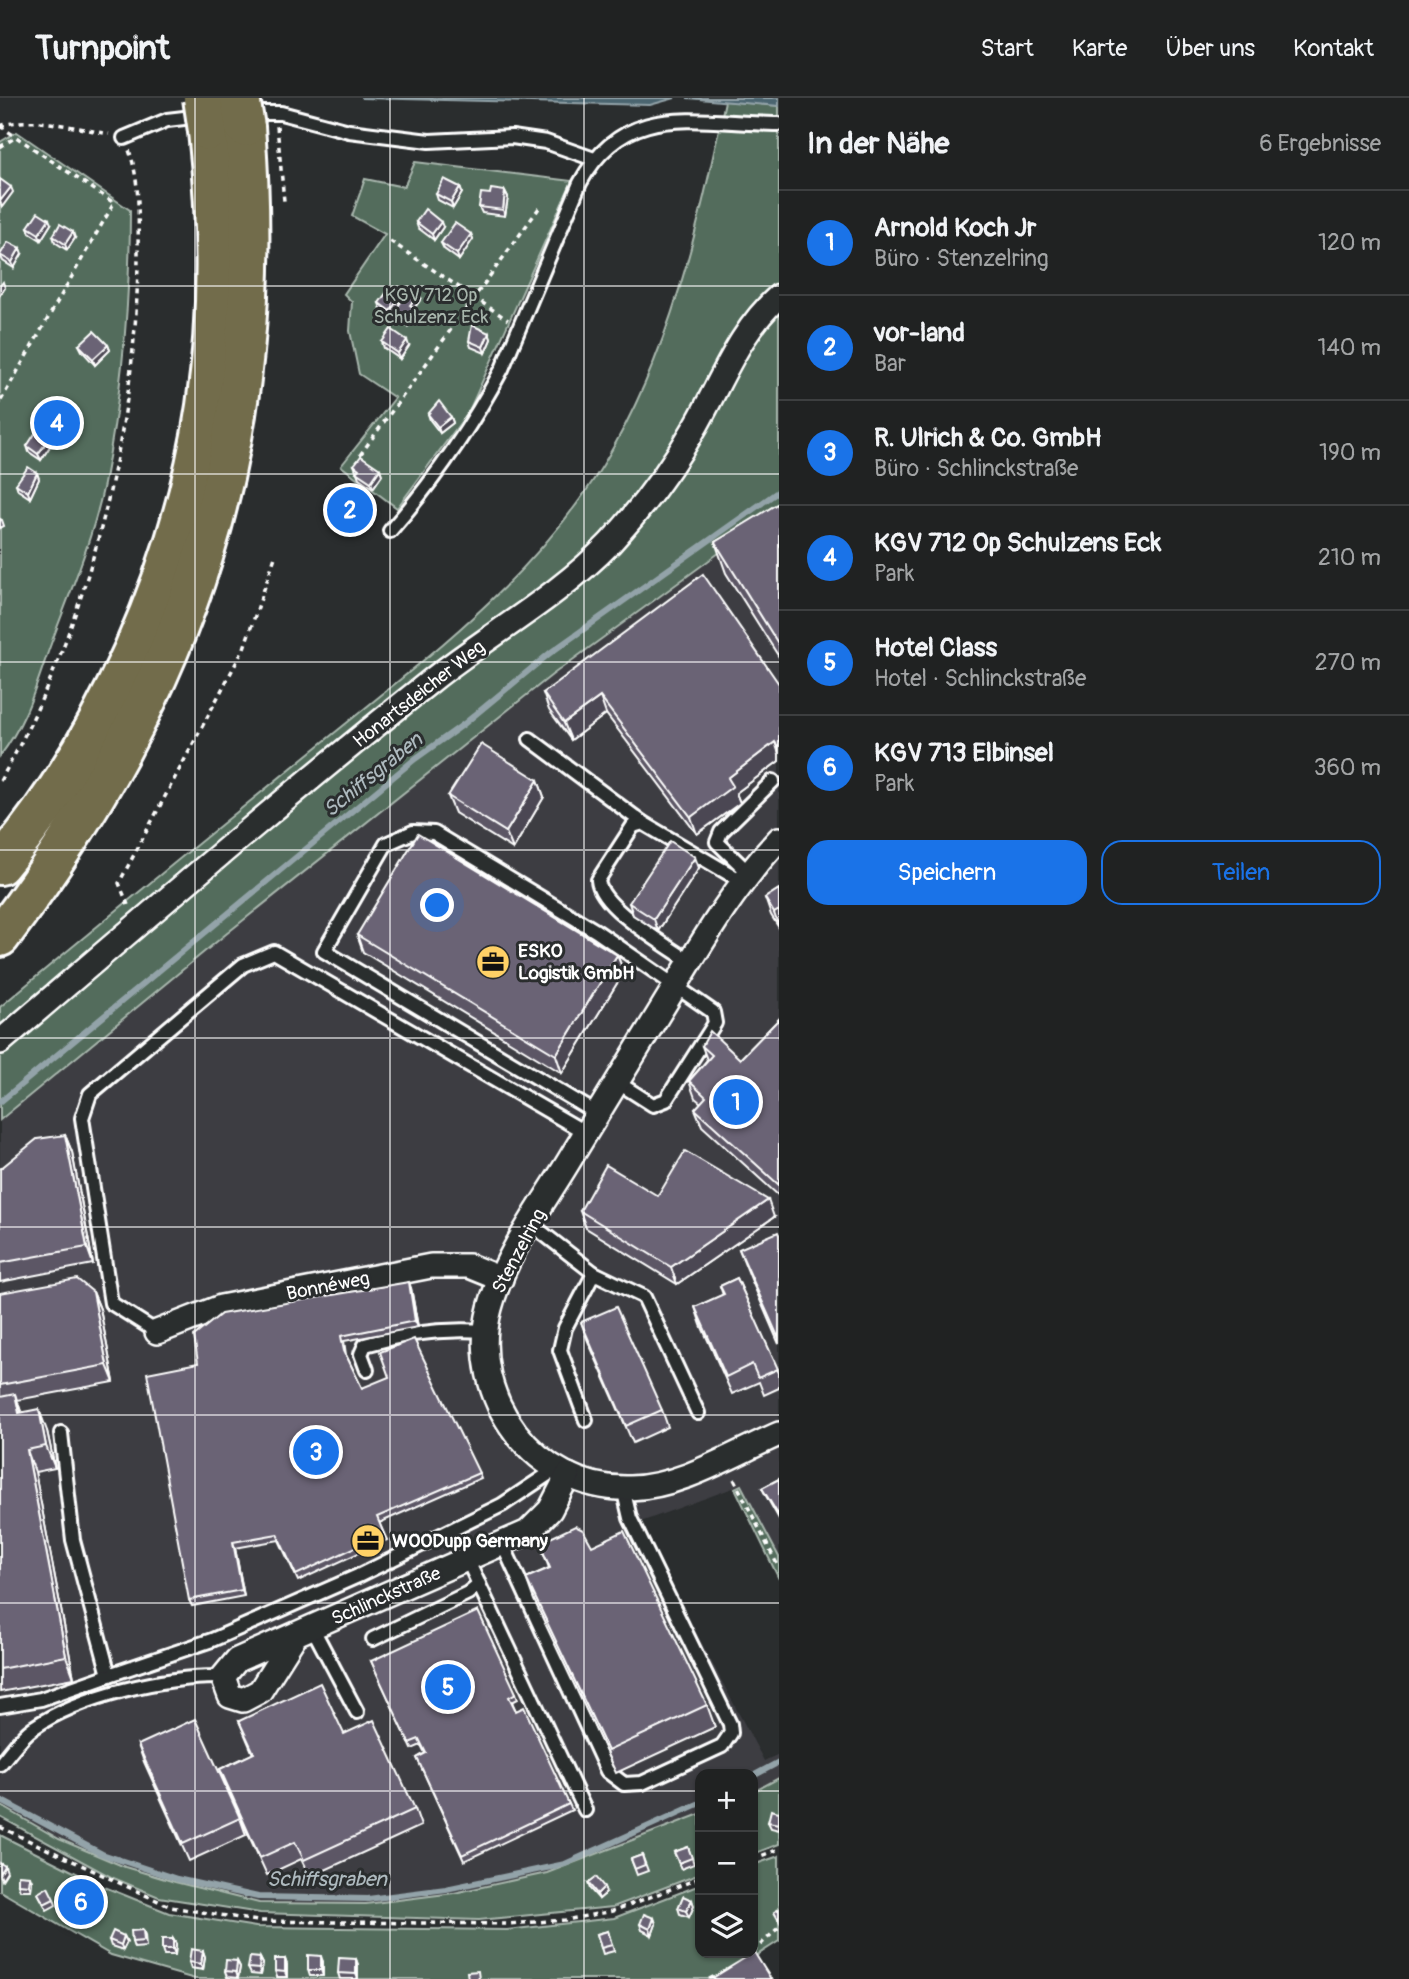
<!DOCTYPE html>
<html lang="de">
<meta charset="utf-8">
<style>
:root{--surface:#202222;--page:#282a2a;--text:#f1f3f6;--muted:#a2a4a5;--line:#3d3f40;--accent:#1a73e8}
body{margin:0;font-family:Pangolin,sans-serif;background:var(--page);color:var(--text)}
.controls{position:absolute;right:21px;bottom:21px;display:grid;overflow:hidden;border-radius:14px;box-shadow:0 2px 5px #0004}
.controls button{width:63px;height:63px;display:grid;place-items:center;padding:0;border:0;border-bottom:2px solid var(--line);background:var(--surface);color:var(--text);font:35px sans-serif}
.you{position:absolute;left:438px;top:808px;width:24px;height:24px;margin:-18px;border:5px solid #fff;border-radius:50%;background:#1a73e8;box-shadow:0 0 0 10px #1a73e833}
.badge{display:grid;place-items:center;width:46px;height:46px;border-radius:50%;background:var(--accent);color:#fff;font-size:23px;font-weight:700}
.pin{position:absolute;translate:-50% -50%;border:4px solid #fff;box-shadow:0 2px 7px #0006}
.list{margin:0;padding:0;list-style:none}
h2{display:flex;justify-content:space-between;align-items:center;height:91px;margin:0;padding:0 28px;font-size:30px}
h2 small{font-size:23px;font-weight:400;color:var(--muted)}
.list li{display:grid;grid-template-columns:46px 1fr auto;gap:21px;align-items:center;box-sizing:border-box;height:105px;padding:0 28px;border-top:2px solid var(--line)}
.list b{display:block;font-size:26px;white-space:nowrap}
.list p{margin:0;font-size:23px;white-space:nowrap;color:var(--muted)}
.list em{font-size:23px;font-style:normal;color:var(--muted)}
.actions{display:flex;gap:14px;padding:21px 28px}
.actions a{flex:1;padding:16px 0;border:2px solid var(--accent);border-radius:21px;text-align:center;font-size:24px;color:var(--accent)}
.actions .main{background:var(--accent);color:#fff}
.icon{flex:none;width:38px;height:38px;fill:none;stroke:currentColor;stroke-width:2;stroke-linecap:round;stroke-linejoin:round}
.map{position:relative;flex:none;width:779px;height:1881px;overflow:hidden}
header{display:flex;align-items:center;gap:42px;box-sizing:border-box;height:98px;padding:0 35px;background:var(--surface);border-bottom:2px solid var(--line)}
header strong{font-size:33px}
nav{display:flex;gap:38px;margin-inline-start:auto;font-size:24px}
main{display:flex}
aside{flex:1;background:var(--surface)}
.map>svg:first-child{display:block}
</style>
<header>
<strong>Turnpoint</strong>
<nav><a>Start</a><a>Karte</a><a>Über uns</a><a>Kontakt</a></nav>
</header>
<main>
<div class="map">
<svg width="779" height="1881" viewBox="0 0 779 1881">
<rect width="100%" height="100%" fill="#2a2d2e"/>
<filter id="ink" filterUnits="userSpaceOnUse"><feTurbulence type="fractalNoise" baseFrequency=".0143" numOctaves="2"/><feDisplacementMap in="SourceGraphic" scale="14" xChannelSelector="R" yChannelSelector="G"/><feConvolveMatrix kernelMatrix="1 2 1 2 8 2 1 2 1" color-interpolation-filters="sRGB"/></filter>
<g filter="url(#ink)">
<polygon fill="#3e3e43" points="779,411 779,1459 741,1387 638,1425 764,1663 779,1656 779,1680 753,1694 753,1676 700,1676 700,1717 547,1775 454,1795 366,1806 259,1805 175,1784 125,1769 59,1741 0,1707 0,1022 226,836 552,577"/>
<g fill="#526c5b" stroke="#a8b6ad" stroke-width="2">
<path d="M725 3 779 8V411L552 577 226 836 0 1022V909C105 821 211 735 317 649 420 565 532 483 603 367 671 255 698 130 725 3Z"/>
<path d="M17 34 130 112C130 205 122 295 104 386 93 440 71 492 52 543 36 586 29 620 0 658V44Z"/>
<polygon points="415,64 572,83 469,313 397,410 341,368 395,300 359,276 350,233 352,204 344,196 385,136 352,118 365,81 404,89"/>
<polygon points="741,1387 779,1459 779,1481 735,1390"/>
<polygon points="779,1680 779,1746 753,1756 753,1694"/>
<polygon points="0,1707 59,1741 125,1769 175,1784 259,1805 366,1806 454,1795 547,1775 700,1716 700,1776 613,1809 479,1822 260,1815 159,1799 111,1779 0,1719"/>
<polygon points="0,1737 102,1788 169,1815 256,1829 507,1832 614,1820 700,1787 700,1855 753,1855 753,1767 779,1758 779,1843 720,1881 195,1881 111,1857 0,1793"/>
</g>
<g fill="#4b6570" stroke="#93a3a9" stroke-width="2">
<polygon points="361,0 675,0 650,7"/>
<polygon points="687,0 779,0 779,8"/>
</g>
<g fill="none" stroke-linecap="round" stroke-linejoin="round">
<g stroke="#93a3a9" stroke-width="6">
<polyline points="0,1004 415,661 464,626 550,555 779,393"/>
<polyline points="753,1678 779,1664"/>
<polyline points="0,1702 102,1756 177,1781 258,1799 368,1801 446,1791 565,1766 700,1705"/>
</g>
<g stroke="#fff" stroke-width="18">
<g id="service">
<polyline points="247,15 281,15 349,33 429,43 512,39 546,44 594,61"/>
<polyline points="124,40 167,22 201,18"/>
<path d="M390 433C434 383 471 329 502 271L580 85C626 0 698 26 779 26"/>
<polyline points="530,641 643,725"/>
<polyline points="749,775 717,744 721,734 773,683"/>
<path d="M690 864C667 847 600 810 598 782L633 728 643 725 743 784"/>
<polyline points="598,1016 324,853 386,746 413,734 434,735 596,833 713,914 715,925 666,1002 653,1007 617,984"/>
<polyline points="531,1126 594,1175 644,1199 698,1315"/>
<polyline points="157,1234 111,1205 82,1020 90,996 243,867 274,854 586,1035"/>
<path d="M367 1272 361 1256 365 1247C404 1235 445 1230 486 1233"/>
<polyline points="586,1322 560,1252 565,1230 594,1175"/>
<polyline points="61,1335 73,1442 109,1577 212,1542 358,1478 502,1407 556,1371"/>
<polyline points="502,1445 607,1673 624,1686 642,1685 722,1648 731,1635 730,1626 630,1420 623,1390"/>
<polyline points="467,1461 585,1712"/>
<polyline points="313,1531 357,1614"/>
<polyline points="373,1541 468,1495 479,1486"/>
<polyline points="0,1608 41,1601 109,1577"/>
<path d="M0 1666C11 1654 20 1639 33 1630 81 1597 166 1578 223 1579"/>
</g>
</g>
<g stroke="#fff" stroke-width="28">
<g id="minor">
<path d="M779 741C733 790 701 846 667 902 636 953 604 1005 573 1056 545 1104 505 1155 490 1210 466 1299 536 1393 630 1390 681 1389 733 1356 779 1336"/>
<path d="M0 944C143 822 285 699 432 582 490 536 558 499 610 445 643 409 673 368 697 326 723 280 739 234 779 198"/>
<polyline points="157,1234 221,1209 431,1168 469,1168 501,1181"/>
<polyline points="294,1539 260,1593 243,1602 230,1598 223,1579 237,1562 528,1434 550,1412 568,1377"/>
</g>
</g>
<g stroke="#fff" stroke-width="44">
<g id="trunk">
<path d="M0 767C106 643 182 469 206 308 219 217 218 124 208 33"/>
<path d="M0 839C190 587 270 346 245 29"/>
</g>
</g>
<g stroke="#fff" stroke-width="3.5" stroke-dasharray="5 5" stroke-linecap="butt">
<path d="M0 28C32 17 75 30 109 36"/>
<polyline points="0,28 114,105 0,304"/>
<polyline points="277,28 284,103"/>
<polyline points="0,49 16,39"/>
<polyline points="390,143 508,222"/>
<polyline points="360,357 542,106"/>
<path d="M0 683C87 533 137 331 138 158 138 122 141 86 129 52"/>
<polyline points="128,807 119,785 244,550 276,456"/>
<polyline points="734,1381 779,1470"/>
<polyline points="0,1729 171,1809 257,1823 507,1826 565,1822 613,1813 700,1780"/>
<polyline points="753,1761 779,1751"/>
<polyline points="753,1854 779,1829"/>
<polyline points="709,1881 718,1877"/>
</g>
<use href="#service" stroke="#2a2d2e" stroke-width="12"/>
<use href="#minor" stroke="#2a2d2e" stroke-width="23"/>
<use href="#trunk" stroke="#726c4b" stroke-width="38"/>
<g stroke="#fff" stroke-width="44" stroke-linecap="butt">
<g id="trunk-bridge">
<polyline points="203,0 208,33"/>
<polyline points="240,0 245,29"/>
</g>
</g>
<use href="#trunk-bridge" stroke="#726c4b" stroke-width="38"/>
</g>
<g fill="#5c5665" stroke="#fff" stroke-width="2">
<polygon points="460,89 462,95 453,110 438,102 436,96"/>
<polygon points="505,93 508,99 505,118 482,115 479,109 490,96"/>
<polygon points="416,124 443,129 434,142 418,130"/>
<polygon points="51,126 41,142 30,135 28,129"/>
<polygon points="471,136 473,141 459,162 444,151 441,145"/>
<polygon points="53,138 75,140 67,152 55,144"/>
<polygon points="22,156 14,170 3,163 0,157"/>
<polygon points="421,201 414,210 416,216 408,228 396,220 395,215 392,219 381,211 379,205 399,206"/>
<polygon points="489,235 491,241 485,255 471,249 469,243"/>
<polygon points="382,244 409,248 400,261 384,250"/>
<polygon points="79,247 108,247 110,252 95,267 82,253"/>
<polygon points="428,316 451,319 453,325 440,335 430,322"/>
<polygon points="54,342 41,362 29,354 27,348"/>
<polygon points="354,367 380,371 382,377 373,390 359,380"/>
<polygon points="37,375 39,381 30,400 18,392 16,386"/>
<polygon points="779,410 779,559 726,475 715,444"/>
<polygon points="0,421 2,422 4,428 0,430"/>
<polygon points="779,586 779,663 736,695 740,705 697,736 606,616 571,642 549,612 543,595"/>
<polygon points="538,682 544,699 513,751 455,715 448,698"/>
<polygon points="699,770 658,833 633,817 629,805"/>
<polygon points="779,791 779,830 771,817 765,800"/>
<polygon points="357,837 617,857 624,874 562,975 363,854"/>
<polygon points="779,921 779,1098 702,1028 695,1011 701,1005 695,1000 689,983 707,962 702,948 740,961"/>
<polygon points="65,1037 72,1054 93,1166 0,1184 0,1071"/>
<polygon points="580,1113 774,1119 677,1186 586,1130"/>
<polygon points="779,1137 779,1246 751,1181 739,1151"/>
<polygon points="737,1180 779,1275 779,1290 764,1297 759,1284 732,1296 701,1227 695,1209 723,1197 720,1188"/>
<polygon points="411,1190 418,1229 344,1243 346,1257 362,1290 479,1375 481,1380 379,1425 387,1442 298,1483 279,1442 235,1450 244,1498 192,1508 189,1502 198,1265"/>
<polygon points="93,1194 100,1211 114,1284 17,1302 21,1314 47,1333 55,1370 35,1374 74,1580 0,1594 0,1195"/>
<polygon points="581,1224 662,1312 668,1329 633,1345 587,1241"/>
<polygon points="779,1381 779,1421 765,1396 762,1390"/>
<polygon points="592,1448 707,1607 715,1629 616,1675 534,1502 526,1480 549,1470 542,1451"/>
<polygon points="371,1563 516,1595 518,1601 512,1604 516,1613 569,1706 572,1712 464,1763 417,1660 425,1655 421,1647 412,1651"/>
<polygon points="239,1623 344,1636 415,1711 421,1728 310,1779 301,1761 267,1777 226,1688 220,1671 253,1656"/>
<polygon points="138,1647 240,1720 246,1737 189,1763 144,1664"/>
<polygon points="779,1714 779,1732 771,1730 768,1724"/>
<polygon points="688,1749 694,1766 681,1771 674,1754"/>
<polygon points="642,1757 648,1773 637,1777 631,1761"/>
<polygon points="32,1783 31,1792 20,1792 18,1786"/>
<polygon points="588,1785 606,1795 599,1801 590,1791"/>
<polygon points="38,1795 54,1801 56,1807 47,1812"/>
<polygon points="692,1802 694,1808 689,1819 680,1816 678,1810"/>
<polygon points="77,1806 79,1811 79,1823 68,1822 66,1816"/>
<polygon points="654,1820 656,1826 652,1837 642,1832 640,1826"/>
<polygon points="143,1832 145,1837 146,1849 134,1850 132,1844"/>
<polygon points="608,1833 614,1853 603,1856 597,1836"/>
<polygon points="124,1838 127,1844 123,1852 111,1848 109,1842"/>
<polygon points="173,1841 176,1846 175,1857 164,1857 162,1851"/>
<polygon points="203,1853 205,1859 203,1872 191,1870 189,1864"/>
<polygon points="260,1860 263,1866 261,1877 251,1876 248,1870"/>
<polygon points="285,1861 287,1867 287,1879 277,1879 275,1873"/>
<polygon points="356,1861 358,1867 358,1881 340,1881 338,1875"/>
<polygon points="237,1863 240,1869 238,1880 227,1879 225,1873"/>
<polygon points="323,1864 323,1878 310,1878 308,1872"/>
</g>
<g fill="#4b4652" stroke="#fff" stroke-width="2">
<polygon points="11,89 13,94 2,109 0,103"/>
<polygon points="460,89 462,95 453,110 451,104"/>
<polygon points="505,93 508,99 505,118 503,112"/>
<polygon points="49,121 51,126 41,142 39,136"/>
<polygon points="441,124 443,129 434,142 432,136"/>
<polygon points="73,134 75,140 67,152 65,146"/>
<polygon points="471,136 473,141 459,162 457,156"/>
<polygon points="20,150 22,156 14,170 12,164"/>
<polygon points="3,184 5,190 0,197 0,188"/>
<polygon points="419,195 421,201 412,213 410,207"/>
<polygon points="398,202 400,208 392,219 390,213"/>
<polygon points="414,210 416,216 408,228 406,222"/>
<polygon points="489,235 491,241 485,255 483,249"/>
<polygon points="407,242 409,248 400,261 398,255"/>
<polygon points="108,247 110,252 95,267 93,261"/>
<polygon points="451,319 453,325 440,335 438,329"/>
<polygon points="52,336 54,342 41,362 38,356"/>
<polygon points="380,371 382,377 373,390 371,384"/>
<polygon points="37,375 39,381 30,400 28,394"/>
<polygon points="600,599 606,616 571,642 564,625"/>
<polygon points="775,644 779,656 779,663 736,695 740,705 697,736 691,719 728,680"/>
<polygon points="538,682 544,699 513,751 506,734"/>
<polygon points="695,759 699,770 658,833 654,821"/>
<polygon points="779,812 779,829 774,815"/>
<polygon points="617,857 624,874 562,975 556,957"/>
<polygon points="65,1037 72,1054 93,1166 87,1149"/>
<polygon points="768,1102 774,1119 677,1186 671,1169"/>
<polygon points="409,1184 411,1190 418,1229 415,1223"/>
<polygon points="93,1194 100,1211 114,1284 107,1267"/>
<polygon points="15,1296 23,1319 19,1315"/>
<polygon points="39,1311 47,1333 55,1370 46,1348"/>
<polygon points="27,1352 35,1374 74,1580 66,1558"/>
<polygon points="233,1444 235,1450 244,1498 242,1492"/>
<polygon points="5,1768 7,1774 2,1782 0,1776"/>
<polygon points="30,1778 32,1783 31,1792 29,1787"/>
<polygon points="604,1789 606,1795 599,1801 597,1796"/>
<polygon points="692,1802 694,1808 689,1819 686,1813"/>
<polygon points="77,1806 79,1811 79,1823 77,1817"/>
<polygon points="654,1820 656,1826 652,1837 650,1831"/>
<polygon points="124,1838 127,1844 123,1852 121,1847"/>
<polygon points="173,1841 176,1846 175,1857 173,1851"/>
<polygon points="203,1853 205,1859 203,1872 201,1866"/>
<polygon points="321,1858 323,1864 323,1878 321,1872"/>
<polygon points="260,1860 263,1866 261,1877 259,1871"/>
<polygon points="285,1861 287,1867 287,1879 285,1874"/>
<polygon points="356,1861 358,1867 358,1881 356,1876"/>
<polygon points="237,1863 240,1869 238,1880 236,1874"/>
</g>
<g fill="#6b6475" stroke="#fff" stroke-width="2">
<polygon points="0,81 11,89 0,103"/>
<polygon points="444,81 460,89 451,104 436,96"/>
<polygon points="491,91 505,93 503,112 479,109 481,95 490,96"/>
<polygon points="425,111 441,124 432,136 416,124"/>
<polygon points="38,114 49,121 39,136 28,129"/>
<polygon points="455,125 471,136 457,156 441,145"/>
<polygon points="60,126 73,134 65,146 53,138"/>
<polygon points="8,144 20,150 12,164 0,157"/>
<polygon points="411,190 419,195 410,207 414,210 406,222 394,214"/>
<polygon points="387,194 398,202 390,213 379,205"/>
<polygon points="472,227 489,235 483,249 469,243"/>
<polygon points="391,231 407,242 398,255 382,244"/>
<polygon points="94,233 108,247 93,261 79,247"/>
<polygon points="439,303 451,319 438,329 428,316"/>
<polygon points="40,328 52,336 38,356 27,348"/>
<polygon points="361,358 380,371 371,384 356,374 359,371 354,367"/>
<polygon points="28,369 37,375 28,394 16,386"/>
<polygon points="777,406 779,410 779,547 715,444"/>
<polygon points="703,476 779,586 779,650 775,644 728,680 733,688 691,719 600,599 564,625 543,595"/>
<polygon points="481,646 538,682 506,734 448,698"/>
<polygon points="418,736 617,857 556,957 357,837"/>
<polygon points="670,743 695,759 654,821 629,805"/>
<polygon points="779,791 779,812 774,815 765,800"/>
<polygon points="779,921 779,1087 695,1011 706,999 689,983 712,957 702,948 710,933 740,961"/>
<polygon points="65,1037 87,1149 0,1165 0,1071 37,1041"/>
<polygon points="685,1053 768,1102 671,1169 580,1113 606,1067 658,1098"/>
<polygon points="778,1134 779,1137 779,1241 739,1151"/>
<polygon points="737,1180 778,1271 758,1280 752,1266 726,1279 695,1209 724,1196 720,1188"/>
<polygon points="77,1181 93,1194 107,1267 0,1287 0,1195"/>
<polygon points="409,1184 415,1223 341,1238 344,1253 362,1290 389,1279 380,1254 414,1241 479,1375 377,1419 384,1436 296,1477 277,1436 233,1444 242,1492 189,1502 147,1275 198,1265 194,1238 221,1216"/>
<polygon points="616,1209 662,1312 626,1328 581,1224"/>
<polygon points="15,1296 19,1315 39,1311 46,1348 27,1352 66,1558 0,1571 0,1299"/>
<polygon points="779,1381 779,1418 762,1390"/>
<polygon points="575,1428 583,1432 592,1448 624,1433 707,1607 608,1653 526,1480 550,1470 542,1451 544,1443"/>
<polygon points="478,1513 516,1595 509,1599 516,1613 524,1609 569,1706 462,1757 417,1660 426,1655 419,1641 409,1645 371,1563"/>
<polygon points="320,1585 344,1636 374,1622 415,1711 304,1762 295,1744 260,1760 220,1671 254,1655 239,1623"/>
<polygon points="195,1621 240,1720 183,1746 138,1647"/>
<polygon points="771,1712 779,1714 779,1726 768,1724"/>
<polygon points="688,1749 692,1760 679,1765 674,1754"/>
<polygon points="642,1757 645,1767 635,1771 631,1761"/>
<polygon points="0,1765 5,1768 0,1776"/>
<polygon points="18,1777 30,1778 29,1787 18,1786"/>
<polygon points="596,1779 604,1789 597,1796 588,1785"/>
<polygon points="48,1789 54,1801 44,1806 38,1795"/>
<polygon points="683,1798 692,1802 686,1813 678,1810"/>
<polygon points="67,1805 77,1806 77,1817 66,1816"/>
<polygon points="779,1811 779,1823 774,1814"/>
<polygon points="644,1816 654,1820 650,1831 640,1826"/>
<polygon points="143,1832 144,1843 132,1844 131,1833"/>
<polygon points="113,1833 124,1838 121,1847 109,1842"/>
<polygon points="608,1833 612,1847 601,1850 597,1836"/>
<rect x="162" y="1841" width="11" height="10"/>
<polygon points="191,1851 203,1853 201,1866 189,1864"/>
<polygon points="754,1854 771,1881 711,1881 753,1855"/>
<polygon points="308,1857 321,1858 321,1872 308,1872"/>
<polygon points="250,1859 260,1860 259,1871 248,1870"/>
<polygon points="339,1860 356,1861 356,1876 338,1875"/>
<polygon points="275,1861 285,1861 285,1874 275,1873"/>
<polygon points="226,1862 237,1863 236,1874 225,1873"/>
<polygon points="478,1873 479,1881 468,1881 467,1874"/>
</g>
</g>
<path fill="none" stroke="#fff" stroke-width="2" stroke-opacity="0.55" d="M195 0V1881M390 0V1881M584 0V1881M0 188H779M0 376H779M0 564H779M0 752H779M0 940H779M0 1129H779M0 1317H779M0 1505H779M0 1693H700M753 1693H779"/>
<defs>
<g id="office-disc" transform="scale(1.75)"><circle r="9.5" fill="#ffd166" stroke="#2a2d2e"/><path d="M-6-3h4V-5.5h4V-3h4V5H-6ZM-1-4.5V-3h2v-1.5ZM-6 0V1H6V0Z" fill="#111"/></g>
</defs>
<g fill-rule="evenodd">
<use href="#office-disc" x="493" y="864"/>
<use href="#office-disc" x="368" y="1443"/>
</g>
<g text-anchor="middle" dominant-baseline="central" stroke-width="6" stroke-linejoin="round" paint-order="stroke">
<g font-size="19" fill="#a8b6ad" stroke="#2a2d2e">
<text x="431" y="197">KGV 712 Op<tspan x="431" dy="22">Schulzenz Eck</tspan></text>
</g>
<g font-size="19" fill="#fff" stroke="#2a2d2e">
<text transform="translate(419 596) rotate(-38)">Honartsdeicher Weg</text>
<text transform="translate(519 1153) rotate(-62)">Stenzelring</text>
<text transform="translate(328 1188) rotate(-11)">Bonnéweg</text>
<text transform="translate(386 1498) rotate(-24)">Schlinckstraße</text>
</g>
<g font-size="19" font-weight="bold" fill="#fff" stroke="#2a2d2e" text-anchor="start">
<text x="518" y="853">ESKO<tspan x="518" dy="22">Logistik GmbH</tspan></text>
<text x="392" y="1443">WOODupp Germany</text>
</g>
<g font-size="21" font-style="italic" fill="#aebabf" stroke="#2a2d2e">
<text transform="translate(373 677) rotate(-39)">Schiffsgraben</text>
<text x="327" y="1781">Schiffsgraben</text>
</g>
</g>
</svg>
<div class="controls">
<button>+</button>
<button>−</button>
<button><svg class="icon" aria-label="layers" viewBox="0 0 24 24"><path d="M12 4l9 5-9 5-9-5zM3 14l9 5 9-5"/></svg></button>
</div>
<div class="you"></div>
<div class="pin badge" style="left:736px;top:1004px">1</div>
<div class="pin badge" style="left:350px;top:412px">2</div>
<div class="pin badge" style="left:316px;top:1354px">3</div>
<div class="pin badge" style="left:57px;top:325px">4</div>
<div class="pin badge" style="left:448px;top:1589px">5</div>
<div class="pin badge" style="left:81px;top:1804px">6</div>
</div>
<aside>
<h2>In der Nähe<small>6 Ergebnisse</small></h2>
<ul class="list">
<li><span class="badge">1</span><div><b>Arnold Koch Jr</b><p>Büro · Stenzelring</p></div><em>120 m</em></li>
<li><span class="badge">2</span><div><b>vor-land</b><p>Bar</p></div><em>140 m</em></li>
<li><span class="badge">3</span><div><b>R. Ulrich &amp; Co. GmbH</b><p>Büro · Schlinckstraße</p></div><em>190 m</em></li>
<li><span class="badge">4</span><div><b>KGV 712 Op Schulzens Eck</b><p>Park</p></div><em>210 m</em></li>
<li><span class="badge">5</span><div><b>Hotel Class</b><p>Hotel · Schlinckstraße</p></div><em>270 m</em></li>
<li><span class="badge">6</span><div><b>KGV 713 Elbinsel</b><p>Park</p></div><em>360 m</em></li>
</ul>
<div class="actions"><a class="main">Speichern</a><a>Teilen</a></div>
</aside>
</main>
